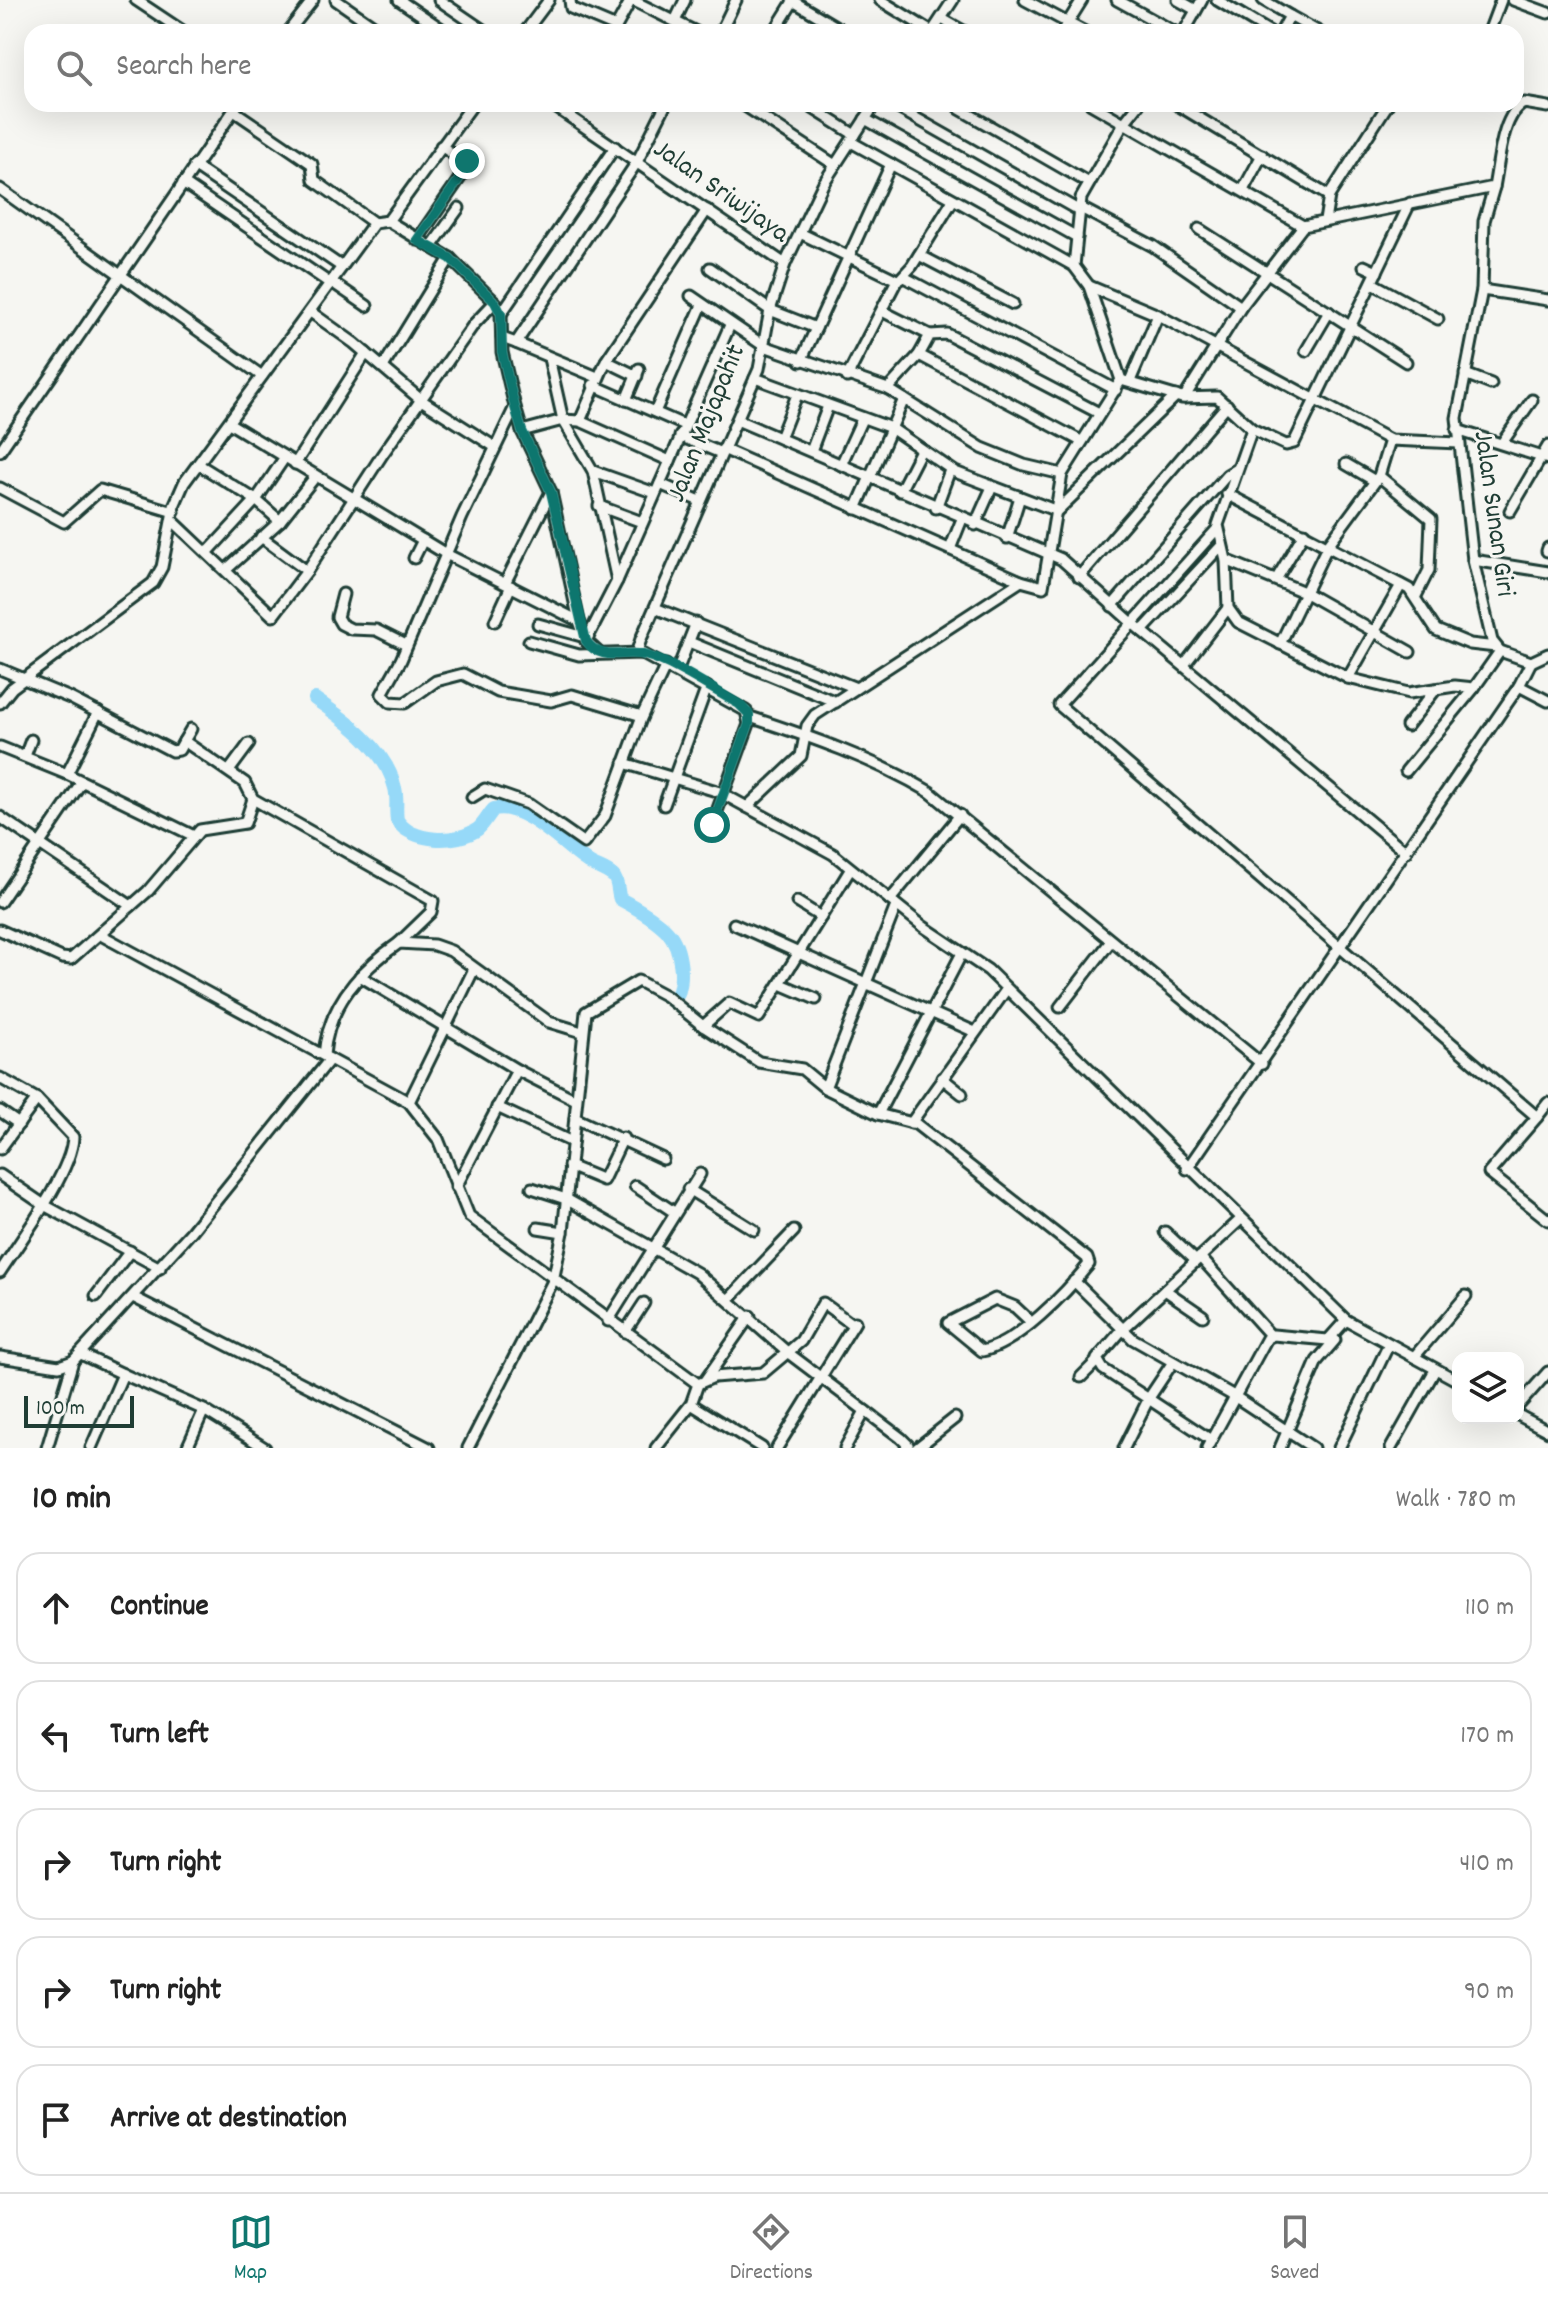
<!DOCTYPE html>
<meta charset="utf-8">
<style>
:root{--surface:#fff;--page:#f6f6f6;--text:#222;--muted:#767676;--line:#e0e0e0;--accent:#0f766e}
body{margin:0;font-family:Dekko,sans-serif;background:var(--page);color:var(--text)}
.controls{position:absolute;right:24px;bottom:24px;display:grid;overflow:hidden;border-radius:16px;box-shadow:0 8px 32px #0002}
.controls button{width:72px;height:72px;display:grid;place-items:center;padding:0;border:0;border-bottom:2px solid var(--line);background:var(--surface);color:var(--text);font:40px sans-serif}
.scale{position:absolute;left:24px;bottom:20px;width:110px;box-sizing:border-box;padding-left:8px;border:4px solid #1f3d34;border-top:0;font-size:22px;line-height:28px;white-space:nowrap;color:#1f3d34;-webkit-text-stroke:6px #f6f6f2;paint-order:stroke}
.stop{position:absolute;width:24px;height:24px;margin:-18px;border:6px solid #0f766e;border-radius:50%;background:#fff}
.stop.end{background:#0f766e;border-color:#fff;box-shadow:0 2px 8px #0008}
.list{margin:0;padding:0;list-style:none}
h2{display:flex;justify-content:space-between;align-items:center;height:104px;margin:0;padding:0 32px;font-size:34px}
h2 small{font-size:26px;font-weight:400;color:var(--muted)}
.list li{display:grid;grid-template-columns:52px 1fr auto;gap:24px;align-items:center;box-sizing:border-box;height:112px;margin:0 16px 16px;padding:0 16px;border:2px solid var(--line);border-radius:24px}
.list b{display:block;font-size:30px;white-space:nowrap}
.list em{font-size:26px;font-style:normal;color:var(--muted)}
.icon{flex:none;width:44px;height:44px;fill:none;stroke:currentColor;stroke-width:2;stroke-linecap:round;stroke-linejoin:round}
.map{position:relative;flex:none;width:1548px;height:1448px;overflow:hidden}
.search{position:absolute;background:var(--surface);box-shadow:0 8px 32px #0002;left:24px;right:24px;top:24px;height:88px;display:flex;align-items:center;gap:20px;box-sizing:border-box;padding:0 28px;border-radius:24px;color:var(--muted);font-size:30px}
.sheet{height:744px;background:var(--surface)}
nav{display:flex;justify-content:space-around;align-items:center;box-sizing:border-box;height:112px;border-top:2px solid var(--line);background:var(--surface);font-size:22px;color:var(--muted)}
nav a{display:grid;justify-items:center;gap:4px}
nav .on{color:var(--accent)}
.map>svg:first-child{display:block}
</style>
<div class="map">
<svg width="1548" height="1448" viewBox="0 0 1548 1448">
<rect width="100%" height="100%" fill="#f6f6f2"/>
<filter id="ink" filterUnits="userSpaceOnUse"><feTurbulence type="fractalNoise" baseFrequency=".0125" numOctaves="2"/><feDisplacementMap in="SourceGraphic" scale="16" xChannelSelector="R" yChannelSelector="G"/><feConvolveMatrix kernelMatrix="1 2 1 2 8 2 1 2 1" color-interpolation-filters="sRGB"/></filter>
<g filter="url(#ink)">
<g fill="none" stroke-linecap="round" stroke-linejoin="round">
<path stroke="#96d9f8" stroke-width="14" d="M315 699C346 720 386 749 395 788 398 799 395 809 397 820 411 843 457 844 478 829 485 823 488 815 494 809 523 802 563 845 585 860 593 867 605 869 613 876 619 882 617 892 620 899 635 907 656 919 667 931 681 946 687 985 673 1002"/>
<g stroke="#1f3d34" stroke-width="15">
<g id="minor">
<polyline points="136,0 184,32"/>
<polyline points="336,0 382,32"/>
<polyline points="399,0 446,32"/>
<polyline points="439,0 486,32"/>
<polyline points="570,0 571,8 616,27"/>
<polyline points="632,0 696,32"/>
<polyline points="880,0 932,32"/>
<polyline points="1025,0 1085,32"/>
<polyline points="1117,0 1175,32"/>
<polyline points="1178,0 1196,10"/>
<polyline points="1217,0 1270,32"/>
<polyline points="1263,0 1290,16"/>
<polyline points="1513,0 1548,13"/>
<polyline points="793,1 845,32"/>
<polyline points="942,19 965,32"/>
<polyline points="675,21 685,0"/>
<polyline points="615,29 631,0"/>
<polyline points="722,29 736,0"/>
<polyline points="288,32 313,0"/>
<polyline points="525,32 549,0"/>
<polyline points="774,32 794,0"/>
<polyline points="932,32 953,0"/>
<polyline points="1062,32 1082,0"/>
<polyline points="1184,32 1202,0"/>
<polyline points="1281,32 1290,16 1319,32"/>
<polyline points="1489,32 1501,0"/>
<polyline points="551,104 785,264"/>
<polyline points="742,104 835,165"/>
<polyline points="806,104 855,135"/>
<polyline points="891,104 1078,210"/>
<path d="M1091 104 1303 226 1494 187C1499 164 1501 115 1524 103L1548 107"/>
<polyline points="1176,104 1329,196"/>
<polyline points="960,109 1089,183"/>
<polyline points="234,111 312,164 314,180 374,223"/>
<polyline points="865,119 1077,237"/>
<polyline points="851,142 1074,266 1089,286 1121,380"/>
<polyline points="194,166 342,267"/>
<polyline points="183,183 331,284"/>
<polyline points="1494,187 1484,221 1482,290 1457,418 1473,560 1492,641 1500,651 1531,662 1548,654"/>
<polyline points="0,189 262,376"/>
<polyline points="1243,190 1262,155"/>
<polyline points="1079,207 1153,246 1241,307"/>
<polyline points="388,221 450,258 495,302 501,314 502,352 515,407 522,431 551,492 579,621"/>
<polyline points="1325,221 1329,196 1388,104"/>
<polyline points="1199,229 1406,362"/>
<polyline points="800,233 897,280 847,377"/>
<polyline points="417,240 469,165 441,146"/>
<polyline points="431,247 459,208"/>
<polyline points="919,255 1013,304"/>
<polyline points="1074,266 1081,198 1124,123 1139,104"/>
<polyline points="1364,266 1377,272"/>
<polyline points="710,268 770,310 816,328"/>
<polyline points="904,277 1116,390"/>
<polyline points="900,279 912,266 953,200"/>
<polyline points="332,282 367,306"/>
<polyline points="1372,283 1438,319"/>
<polyline points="1089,286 1158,315 1390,440 1459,443"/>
<polyline points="1482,290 1548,300"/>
<polyline points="691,296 764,346 888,389 982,448 1024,465 1062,474"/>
<polyline points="882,311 930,335"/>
<polyline points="312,313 354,343 421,400 495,447"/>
<polyline points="501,314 615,147"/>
<polyline points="502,338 516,343 637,162 666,104"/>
<polyline points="516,343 597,377"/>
<polyline points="1306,351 1329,312"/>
<polyline points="919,355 1081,441"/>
<polyline points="549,358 563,420 593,471 617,581"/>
<polyline points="606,361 637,376"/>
<polyline points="801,361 891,164"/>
<polyline points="383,367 450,258"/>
<polyline points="1465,374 1491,384"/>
<polyline points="755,378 891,428 955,472 1057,511 1176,396"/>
<polyline points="1130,381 1158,315"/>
<polyline points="593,385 684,425"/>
<polyline points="888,389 919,355 930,335 947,334 1099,413"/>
<polyline points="1184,398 1241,307 1303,226"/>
<polyline points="626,400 639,369"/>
<polyline points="515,407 462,517 401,660 382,694 390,702 405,703 436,681 463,674 498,692 551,701 572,695 642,716"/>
<polyline points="655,412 702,305"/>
<polyline points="737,420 1061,559 1130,621 1406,852"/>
<polyline points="580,421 670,461"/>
<polyline points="229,423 446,554 579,621 586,641"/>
<polyline points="1252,429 1286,445 1294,443 1410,203"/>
<polyline points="1457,430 1548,459"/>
<polyline points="522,431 563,420 580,421 606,361 707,210"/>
<polyline points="680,436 721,453"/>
<polyline points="780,438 797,395"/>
<polyline points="1502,443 1532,400"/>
<polyline points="723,449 1021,581"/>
<polyline points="0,451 238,104"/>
<polyline points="811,451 828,406"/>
<polyline points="198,464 256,500 280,521 227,569"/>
<polyline points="295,464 366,353"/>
<polyline points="1346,464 1375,481"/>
<polyline points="841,465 862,419"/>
<polyline points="593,471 655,493"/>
<polyline points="1379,476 1431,519 1429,570 1416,596"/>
<polyline points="660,484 700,501"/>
<polyline points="0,488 64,522 100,490 174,512"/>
<polyline points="900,491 920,452"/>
<polyline points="1227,494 1409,589 1436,630 1470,644 1496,647"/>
<polyline points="599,506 642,522"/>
<polyline points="936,508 950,470"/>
<polyline points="856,509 904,399"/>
<polyline points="1510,511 1548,446"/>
<polyline points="173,521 273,616 307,571 382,455 474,324 495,302"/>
<polyline points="280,521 315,477"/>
<polyline points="975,525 992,487"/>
<polyline points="1218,528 1059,705 1537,1117 1548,1103"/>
<polyline points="261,537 307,571"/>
<polyline points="1007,538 1020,497"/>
<polyline points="950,549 962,519"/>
<polyline points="1547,551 1548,548"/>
<polyline points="208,552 256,500 285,457"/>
<polyline points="414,558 423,540"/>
<polyline points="1226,560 1304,592 1410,652"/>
<polyline points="1473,560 1548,572"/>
<polyline points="1079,577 1227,405"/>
<polyline points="1277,578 1304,533"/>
<polyline points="505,583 551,492"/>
<polyline points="343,594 337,617 341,624 351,629 376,630 406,645"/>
<polyline points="1112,606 1227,475 1237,469"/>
<polyline points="655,608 856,688"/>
<polyline points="495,621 511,586"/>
<polyline points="538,624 585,637"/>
<polyline points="1142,631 1221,546"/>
<polyline points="529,641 579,655 641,653 746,711 749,724 712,825"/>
<polyline points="689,642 836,702"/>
<polyline points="1280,644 1328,545 1379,476 1390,440"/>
<polyline points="598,652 586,641 617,581 730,325"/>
<polyline points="641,653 638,648 641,639 759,369 770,310 785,264 823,184 875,104"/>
<polyline points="1184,665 1228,608"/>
<polyline points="0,669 70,698 172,751 179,750 184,741 245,783 253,799 433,901 431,912 399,943"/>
<polyline points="677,671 696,623"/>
<polyline points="1348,678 1401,585"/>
<polyline points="1519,686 1548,701"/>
<polyline points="0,703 12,688 153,583 162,567 174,506 184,483 374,223 388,221 473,104"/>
<path d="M750 717C811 737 874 759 930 792L1262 1064"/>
<polyline points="1407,726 1436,689"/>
<polyline points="184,741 191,729"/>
<polyline points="0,747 67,774 194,836"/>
<polyline points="25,756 31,740"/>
<polyline points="624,763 723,793"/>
<polyline points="229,771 249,744"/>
<polyline points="1406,771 1474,688"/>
<polyline points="67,774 98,712"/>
<polyline points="725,795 833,854 924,927 988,970 1346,1320 1458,1381"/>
<polyline points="472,797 485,789 528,804 584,843 605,816 642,716 666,665"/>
<polyline points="664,805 707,687"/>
<polyline points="747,807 801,756 807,726 815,715 1021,581 1043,587 1062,474 1121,380 1182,398 1217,397 1252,429 1218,525 1226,560 1228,608 1238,622 1348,678 1409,693 1455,686 1474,688 1500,651"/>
<polyline points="0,817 131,906"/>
<polyline points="890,900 960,815"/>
<polyline points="0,902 81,783"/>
<polyline points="797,902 821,917"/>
<polyline points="734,924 975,1032"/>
<polyline points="0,930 62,958 71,959 148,891 200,830 245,823 253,799"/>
<polyline points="101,935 409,1102 438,1139 469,1216 698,1384 691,1404 656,1448"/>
<path d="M962 953 878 1114 916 1124 1087 1258 1089 1264C1067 1292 1017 1344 982 1351L948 1323 995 1299 1015 1307 1031 1322"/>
<polyline points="360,976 517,1070 576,1100"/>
<polyline points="781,984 816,999"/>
<polyline points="1060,1007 1111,941"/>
<polyline points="703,1026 759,1062 802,1069 825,1088 896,906"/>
<path d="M324 1055C328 1005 360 970 399 943L434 945 451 951 549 1022 582 1032"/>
<path d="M0 1078 37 1099 73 1137C72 1172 20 1241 0 1272"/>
<polyline points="942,1078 962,1094"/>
<polyline points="825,1088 878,1114"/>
<polyline points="409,1102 474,969"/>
<polyline points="497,1107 572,1142"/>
<polyline points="0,1111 19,1124"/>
<polyline points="1537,1117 1489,1173 1548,1220"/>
<polyline points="575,1118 663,1159"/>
<polyline points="911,1123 1006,990"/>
<polyline points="0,1149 37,1099"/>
<polyline points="569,1166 603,1180 623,1138"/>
<polyline points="1187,1169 1519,686 1531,662"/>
<polyline points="0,1175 44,1205 160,1268"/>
<polyline points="635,1186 674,1212"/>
<polyline points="456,1187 517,1070"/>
<polyline points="532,1188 566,1199 697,1273 787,1352 901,1438 908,1445 906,1448"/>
<polyline points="688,1189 754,1230"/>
<polyline points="538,1228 563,1232"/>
<polyline points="1165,1232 1195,1260"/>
<polyline points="1200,1257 1271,1336"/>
<polyline points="1074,1281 1133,1339 1234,1396 1313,1448"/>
<polyline points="1165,1290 1203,1316"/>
<polyline points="96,1296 130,1251"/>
<polyline points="133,1297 429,1448"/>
<polyline points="730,1298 794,1231"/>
<polyline points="608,1321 700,1174"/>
<polyline points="625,1332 644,1303"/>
<polyline points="81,1354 123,1374"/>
<polyline points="0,1357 59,1366 73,1361 47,1448"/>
<polyline points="1414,1357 1466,1296"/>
<polyline points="73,1361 191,1232 330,1059"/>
<polyline points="1081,1377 1097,1361"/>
<polyline points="706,1379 750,1316"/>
<polyline points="698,1384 714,1377 763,1373 801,1341 823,1303 853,1325"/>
<polyline points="691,1404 762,1448"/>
<polyline points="1518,1406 1548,1372"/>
<polyline points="1518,1415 1548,1431"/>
<polyline points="1211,1440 1103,1369 1097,1359 1122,1330 1240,1220"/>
<polyline points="91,1448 123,1374 204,1410 265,1448"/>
<polyline points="187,1448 204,1410"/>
<polyline points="468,1448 553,1281 563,1232 586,1012 638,981 666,996 703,1026 729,1003 759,1017 850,870"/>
<polyline points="777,1448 855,1322"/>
<polyline points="845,1448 865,1411"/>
<polyline points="917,1448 955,1418"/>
<polyline points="1124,1448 1149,1398 1173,1362"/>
<polyline points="1207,1448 1267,1338 1273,1335 1328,1340 1346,1320"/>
<polyline points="1280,1448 1317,1361 1335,1340"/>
<polyline points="1339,1448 1389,1344"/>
<polyline points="1391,1448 1435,1370"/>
</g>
</g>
<use href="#minor" stroke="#f6f6f2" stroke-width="9"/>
</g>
</g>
<g fill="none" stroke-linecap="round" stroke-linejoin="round" filter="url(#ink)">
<path stroke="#0f766e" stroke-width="10" d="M467 161 469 165 417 240 450 258 495 302 501 314 502 352 515 407 522 431 551 492 586 641C602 663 623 650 644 655 673 662 712 689 739 704L749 714V724L712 825"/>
</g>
<g text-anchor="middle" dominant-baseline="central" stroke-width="6" stroke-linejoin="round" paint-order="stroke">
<g font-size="28" fill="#1f3d34" stroke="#f6f6f2">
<text transform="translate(720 193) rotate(35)">Jalan Sriwijaya</text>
<text transform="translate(708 424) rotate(-68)">Jalan Majapahit</text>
<text transform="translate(1492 514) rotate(82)">Jalan Sunan Giri</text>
</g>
</g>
</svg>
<div class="controls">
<button><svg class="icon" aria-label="layers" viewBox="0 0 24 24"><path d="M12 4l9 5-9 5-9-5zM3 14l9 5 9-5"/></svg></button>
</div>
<div class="scale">100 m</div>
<div class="stop" style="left:712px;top:825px"></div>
<div class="stop end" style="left:467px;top:161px"></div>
<div class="search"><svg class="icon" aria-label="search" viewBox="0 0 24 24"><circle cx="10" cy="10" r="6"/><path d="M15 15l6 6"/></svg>Search here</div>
</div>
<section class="sheet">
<h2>10 min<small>Walk · 780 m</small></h2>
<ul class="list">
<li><svg class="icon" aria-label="ahead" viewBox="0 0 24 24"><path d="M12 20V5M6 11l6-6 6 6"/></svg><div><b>Continue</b></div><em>110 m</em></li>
<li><svg class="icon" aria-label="left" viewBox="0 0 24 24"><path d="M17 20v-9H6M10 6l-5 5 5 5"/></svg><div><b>Turn left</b></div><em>170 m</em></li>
<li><svg class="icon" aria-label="right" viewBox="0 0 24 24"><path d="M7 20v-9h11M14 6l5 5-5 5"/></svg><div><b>Turn right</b></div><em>410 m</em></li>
<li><svg class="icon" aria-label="right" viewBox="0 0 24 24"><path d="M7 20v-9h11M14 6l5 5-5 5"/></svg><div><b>Turn right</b></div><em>90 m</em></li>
<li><svg class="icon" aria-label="arrive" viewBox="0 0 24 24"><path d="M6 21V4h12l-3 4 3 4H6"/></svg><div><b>Arrive at destination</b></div></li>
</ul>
</section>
<nav>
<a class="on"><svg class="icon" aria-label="map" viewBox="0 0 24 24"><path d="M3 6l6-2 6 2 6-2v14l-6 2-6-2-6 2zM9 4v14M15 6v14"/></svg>Map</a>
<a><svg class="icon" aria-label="directions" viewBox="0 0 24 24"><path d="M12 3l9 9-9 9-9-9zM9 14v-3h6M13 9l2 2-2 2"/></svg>Directions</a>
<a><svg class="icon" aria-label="saved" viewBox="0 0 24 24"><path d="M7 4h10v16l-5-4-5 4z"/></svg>Saved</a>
</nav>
